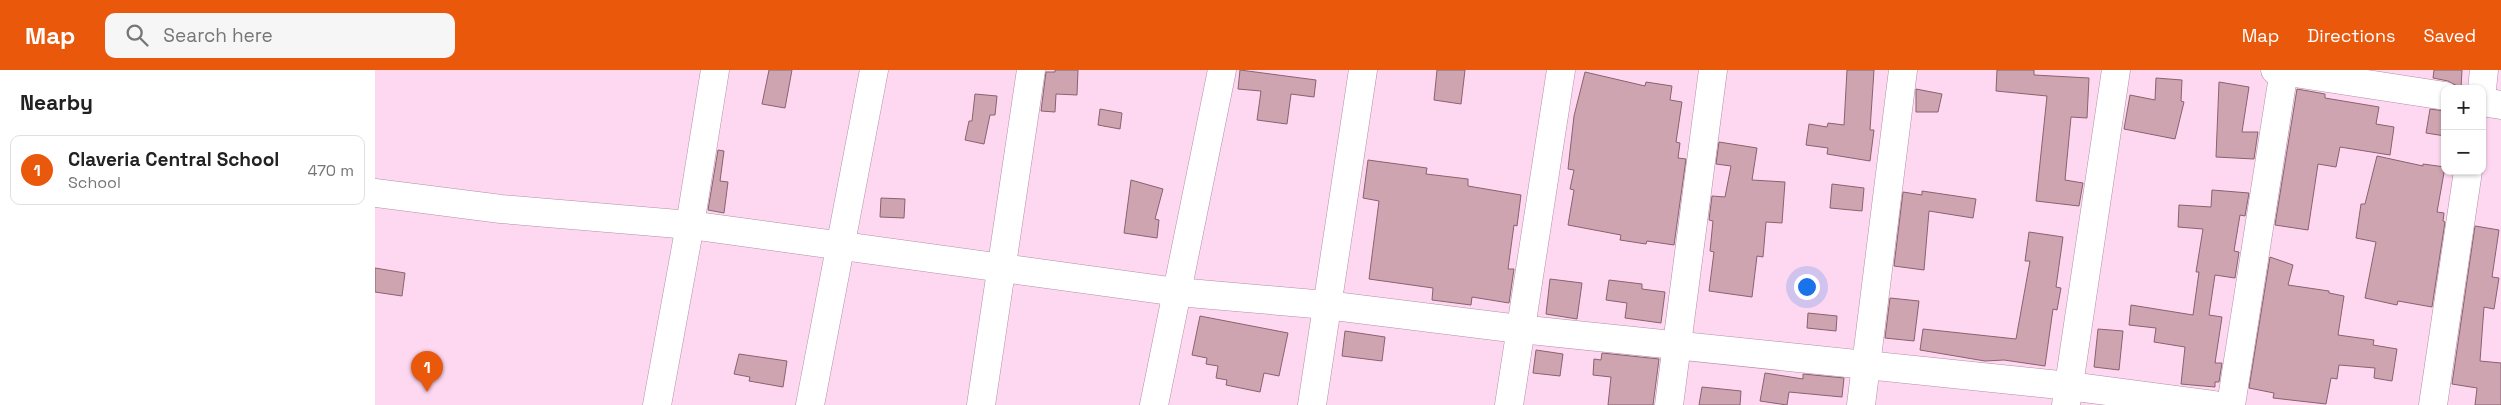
<!DOCTYPE html>
<meta charset="utf-8">
<style>
:root{--surface:#fff;--page:#f6f6f6;--text:#222;--muted:#767676;--line:#e0e0e0;--accent:#ea580c}
body{margin:0;font-family:"Space Grotesk",sans-serif;background:var(--page);color:var(--text)}
.controls{position:absolute;right:15px;top:15px;display:grid;overflow:hidden;border-radius:10px;box-shadow:0 1px 4px #0004}
.controls button{width:45px;height:45px;display:grid;place-items:center;padding:0;border:0;border-bottom:1px solid var(--line);background:var(--surface);color:var(--text);font:25px sans-serif}
.you{position:absolute;left:1431px;top:216px;width:18px;height:18px;margin:-12px;border:4px solid #fff;border-radius:50%;background:#1a73e8;box-shadow:0 0 0 8px #1a73e833}
.badge{display:grid;place-items:center;width:32px;height:32px;border-radius:50%;background:var(--accent);color:#fff;font-size:16px;font-weight:700}
.pin{position:absolute;translate:-50% -41px;filter:drop-shadow(0 1px 2px #0008)}
.pin::after{content:'';position:absolute;top:26px;width:18px;height:15px;background:inherit;clip-path:polygon(0 0,100% 0,50% 100%)}
.list{margin:0;padding:0;list-style:none}
h2{display:flex;justify-content:space-between;align-items:center;height:65px;margin:0;padding:0 20px;font-size:21px}
h2 small{font-size:16px;font-weight:400;color:var(--muted)}
.list li{display:grid;grid-template-columns:32px 1fr auto;gap:15px;align-items:center;box-sizing:border-box;height:70px;margin:0 10px 10px;padding:0 10px;border:1px solid var(--line);border-radius:10px}
.list b{display:block;font-size:19px;white-space:nowrap}
.list p{margin:0;font-size:16px;white-space:nowrap;color:var(--muted)}
.list em{font-size:16px;font-style:normal;color:var(--muted)}
.icon{flex:none;width:28px;height:28px;fill:none;stroke:currentColor;stroke-width:2;stroke-linecap:round;stroke-linejoin:round}
.map{position:relative;flex:none;width:2126px;height:335px;overflow:hidden}
header{display:flex;align-items:center;gap:30px;box-sizing:border-box;height:70px;padding:0 25px;background:var(--accent);color:#fff}
header strong{font-size:24px}
nav{display:flex;gap:28px;margin-inline-start:auto;font-size:18px}
.search{width:350px;height:45px;background:var(--page);display:flex;align-items:center;gap:12px;box-sizing:border-box;padding:0 18px;border-radius:10px;color:var(--muted);font-size:19px}
main{display:flex}
aside{flex:1;background:var(--surface)}
.map>svg:first-child{display:block}
</style>
<header>
<strong>Map</strong>
<div class="search"><svg class="icon" aria-label="search" viewBox="0 0 24 24"><circle cx="10" cy="10" r="6"/><path d="M15 15l6 6"/></svg>Search here</div>
<nav><a>Map</a><a>Directions</a><a>Saved</a></nav>
</header>
<main>
<aside>
<h2>Nearby<small></small></h2>
<ul class="list">
<li><span class="badge">1</span><div><b>Claveria Central School</b><p>School</p></div><em>470 m</em></li>
</ul>
</aside>
<div class="map">
<svg width="2126" height="335" viewBox="0 0 2126 335">
<rect width="100%" height="100%" fill="#fed8f1"/>
<g fill="#cfa4b1" stroke="#89626e">
<polygon points="394,0 417,0 410,38 387,34"/>
<polygon points="680,0 703,0 702,25 681,24 680,42 666,41 671,2 680,2"/>
<polygon points="865,0 941,10 939,27 916,24 912,54 882,50 886,21 863,19"/>
<polygon points="1062,0 1090,0 1086,34 1059,30"/>
<polygon points="1472,0 1499,0 1495,60 1499,60 1495,91 1452,84 1453,78 1431,75 1434,54 1452,57 1453,53 1469,55"/>
<polygon points="1622,0 1659,0 1659,5 1714,8 1712,48 1696,47 1690,110 1708,113 1704,136 1661,131 1672,26 1621,21"/>
<polygon points="2059,0 2087,0 2086,18 2073,11 2058,8"/>
<polygon points="1210,2 1270,16 1271,12 1297,16 1295,30 1307,32 1301,72 1305,73 1303,88 1311,89 1299,175 1272,171 1271,174 1245,170 1246,165 1193,155 1199,120 1195,119 1199,100 1193,99 1199,46"/>
<polygon points="1781,8 1807,10 1806,31 1809,32 1800,69 1749,59 1755,25 1780,30"/>
<polygon points="1844,12 1874,17 1867,62 1883,62 1879,89 1841,87"/>
<polygon points="1541,19 1567,24 1563,42 1541,42"/>
<polygon points="1922,19 1950,24 1950,28 2004,37 2001,54 2019,57 2015,85 1965,77 1961,97 1943,94 1933,160 1900,155"/>
<polygon points="600,24 622,26 620,45 615,45 609,74 590,70 594,51 597,51"/>
<polygon points="725,39 747,43 745,59 723,55"/>
<polygon points="2055,39 2070,41 2070,66 2051,63"/>
<polygon points="1344,72 1382,78 1377,110 1410,112 1407,153 1391,152 1388,187 1382,186 1377,227 1334,221 1339,182 1335,181 1338,151 1334,150 1337,126 1350,127 1356,96 1341,94"/>
<polygon points="343,80 349,81 345,111 353,112 349,143 333,140"/>
<polygon points="2002,86 2048,96 2048,94 2070,97 2062,142 2069,143 2068,151 2070,152 2057,237 2023,231 2022,235 1990,228 2001,172 1981,168 1986,134 1990,134"/>
<polygon points="993,90 1052,98 1051,104 1093,109 1093,116 1146,125 1142,156 1139,155 1133,199 1139,199 1134,233 1097,227 1096,235 1057,230 1058,218 994,209 1004,131 988,128"/>
<polygon points="756,110 788,119 780,149 784,150 782,168 749,163"/>
<polygon points="1457,114 1489,118 1487,141 1455,138"/>
<polygon points="1837,120 1874,123 1870,146 1865,145 1859,181 1864,182 1860,208 1840,205 1834,245 1847,247 1840,293 1847,293 1844,312 1840,312 1840,317 1806,314 1810,277 1779,272 1781,258 1754,255 1756,235 1818,245 1824,202 1821,202 1828,159 1803,157 1804,135 1836,137"/>
<polygon points="1547,121 1601,129 1598,148 1554,141 1549,200 1519,196 1528,122 1547,125"/>
<polygon points="506,128 530,129 529,148 505,147"/>
<polygon points="2100,156 2124,160 2117,207 2124,208 2119,239 2109,237 2105,291 2126,293 2126,335 2100,335 2102,318 2077,314"/>
<polygon points="1654,162 1688,167 1681,217 1686,218 1682,240 1678,239 1670,296 1629,290 1610,291 1545,280 1548,259 1641,269 1655,191 1650,191"/>
<polygon points="1895,187 1918,195 1913,215 1954,221 1954,223 1969,226 1963,265 1999,270 1998,275 2022,279 2017,311 1999,308 2000,298 1964,295 1962,309 1956,308 1951,334 1898,328 1899,323 1874,318"/>
<polygon points="0,198 30,203 27,226 0,222"/>
<polygon points="1175,209 1207,213 1202,249 1171,244"/>
<polygon points="1234,210 1267,214 1267,219 1290,222 1286,253 1250,248 1252,233 1231,230"/>
<polygon points="1515,228 1544,231 1539,271 1510,268"/>
<polygon points="1433,243 1462,246 1461,261 1432,258"/>
<polygon points="825,246 913,263 904,306 889,303 885,322 851,315 852,310 841,308 843,296 831,294 832,288 817,285"/>
<polygon points="1723,259 1748,261 1744,300 1719,297"/>
<polygon points="970,261 1010,267 1007,291 967,286"/>
<polygon points="1161,280 1188,284 1185,306 1158,303"/>
<polygon points="1227,283 1284,289 1278,335 1233,335 1236,307 1218,305 1219,289 1226,290"/>
<polygon points="364,284 412,291 408,317 374,311 375,307 359,304"/>
<polygon points="1390,303 1428,309 1428,304 1469,308 1467,327 1414,322 1412,335 1385,331"/>
<polygon points="1327,317 1366,321 1365,335 1324,335"/>
</g>
<g fill="none" stroke-linecap="round" stroke-linejoin="round">
<g stroke="#b28fa6" stroke-width="29">
<g id="minor">
<polyline points="1900,0 2070,26"/>
<polyline points="2107,19 2109,0"/>
<polyline points="2107,32 2126,35"/>
<polyline points="0,123 126,139 315,155 802,222 951,235 1144,259 1694,316 1838,335"/>
<polyline points="282,335 315,155 340,0"/>
<polyline points="435,335 499,0"/>
<polyline points="606,335 656,0"/>
<polyline points="779,335 847,0"/>
<polyline points="937,335 988,0"/>
<polyline points="1134,335 1186,0"/>
<polyline points="1294,335 1338,0"/>
<polyline points="1486,335 1528,0"/>
<polyline points="1691,335 1741,0"/>
<polyline points="1856,335 1909,0"/>
<polyline points="2058,335 2093,101"/>
</g>
</g>
<use href="#minor" stroke="#fff" stroke-width="28"/>
</g>
</svg>
<div class="controls">
<button>+</button>
<button>−</button>
</div>
<div class="you"></div>
<div class="pin badge" style="left:52px;top:322px">1</div>
</div>
</main>
